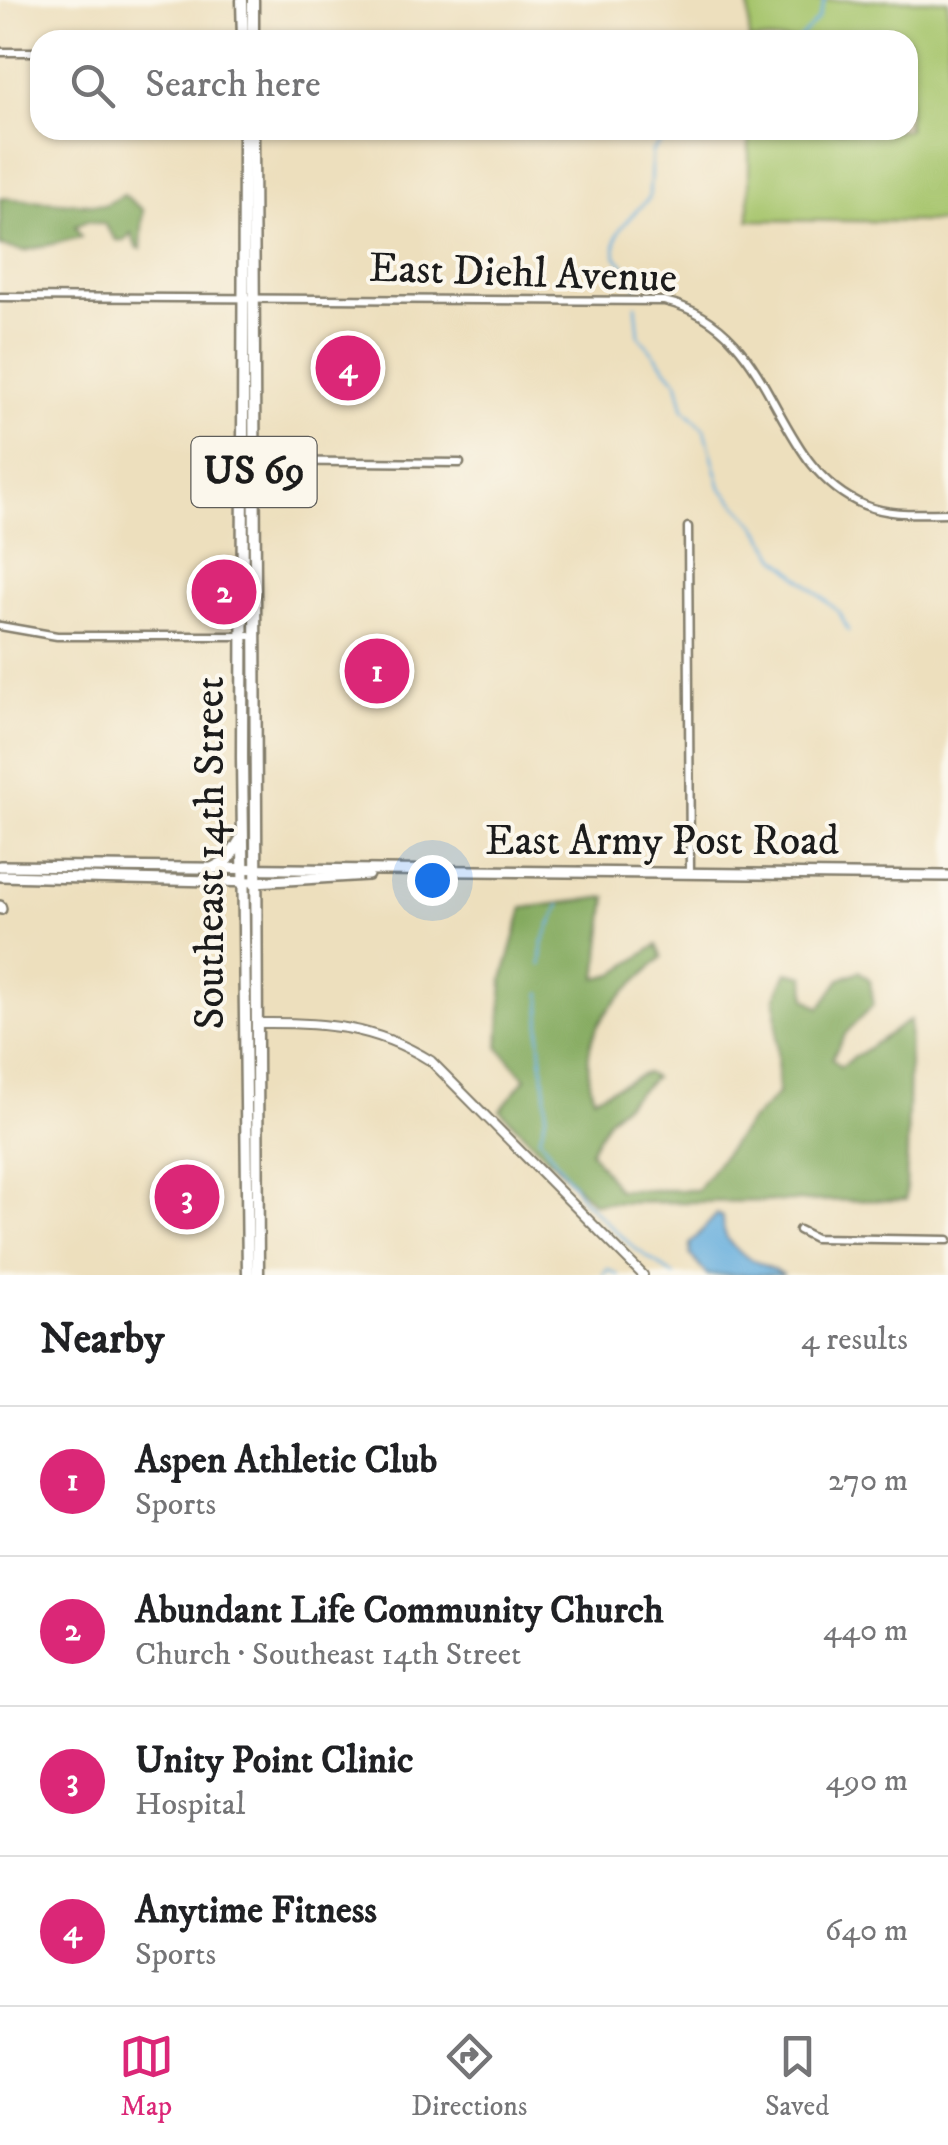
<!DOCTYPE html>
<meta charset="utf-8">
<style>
:root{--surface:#fff;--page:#f2f2f2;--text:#202124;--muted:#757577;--line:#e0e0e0;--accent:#db2777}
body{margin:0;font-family:"IM FELL DW Pica",serif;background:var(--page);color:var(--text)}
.you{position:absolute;left:432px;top:880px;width:35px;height:35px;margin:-25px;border:8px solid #fff;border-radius:50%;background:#1a73e8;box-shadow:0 0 0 15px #1a73e833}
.badge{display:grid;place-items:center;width:65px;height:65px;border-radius:50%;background:var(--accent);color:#fff;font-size:32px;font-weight:700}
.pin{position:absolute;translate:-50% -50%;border:5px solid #fff;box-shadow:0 2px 10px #0006}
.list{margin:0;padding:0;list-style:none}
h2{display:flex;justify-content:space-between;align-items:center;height:130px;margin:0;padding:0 40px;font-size:42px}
h2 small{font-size:32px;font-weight:400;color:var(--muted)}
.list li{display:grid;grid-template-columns:65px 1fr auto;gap:30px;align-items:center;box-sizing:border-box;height:150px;padding:0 40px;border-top:2px solid var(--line)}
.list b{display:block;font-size:38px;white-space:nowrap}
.list p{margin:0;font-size:32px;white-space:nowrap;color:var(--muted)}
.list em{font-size:32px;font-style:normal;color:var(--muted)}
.icon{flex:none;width:55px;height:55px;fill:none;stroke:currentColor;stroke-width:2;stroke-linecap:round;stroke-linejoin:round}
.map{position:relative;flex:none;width:948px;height:1275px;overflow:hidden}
.search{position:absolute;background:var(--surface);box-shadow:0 2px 8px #0004;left:30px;right:30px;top:30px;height:110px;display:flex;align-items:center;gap:25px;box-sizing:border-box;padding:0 35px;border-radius:30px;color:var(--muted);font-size:38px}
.sheet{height:730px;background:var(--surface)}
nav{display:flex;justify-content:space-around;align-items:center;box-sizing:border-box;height:140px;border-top:2px solid var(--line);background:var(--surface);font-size:28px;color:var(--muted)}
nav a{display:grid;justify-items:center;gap:5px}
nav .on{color:var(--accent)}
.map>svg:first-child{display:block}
</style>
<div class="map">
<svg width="948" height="1275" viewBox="0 0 948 1275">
<rect width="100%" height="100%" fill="#fbf7ec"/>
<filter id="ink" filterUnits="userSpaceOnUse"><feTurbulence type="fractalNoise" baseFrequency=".01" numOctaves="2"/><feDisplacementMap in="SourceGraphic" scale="20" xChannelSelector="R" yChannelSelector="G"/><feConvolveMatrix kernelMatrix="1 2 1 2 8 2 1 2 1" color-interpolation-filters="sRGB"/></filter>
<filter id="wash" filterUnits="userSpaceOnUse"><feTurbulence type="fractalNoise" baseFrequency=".0048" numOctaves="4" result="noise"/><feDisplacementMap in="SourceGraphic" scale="40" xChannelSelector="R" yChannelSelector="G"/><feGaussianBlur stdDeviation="2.25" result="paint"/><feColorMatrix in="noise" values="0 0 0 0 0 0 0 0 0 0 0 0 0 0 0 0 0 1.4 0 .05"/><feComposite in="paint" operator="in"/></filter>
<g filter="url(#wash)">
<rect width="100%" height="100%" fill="#eddfbd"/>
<polygon fill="#a5c46b" stroke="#607044" stroke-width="2.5" points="749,0 948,0 948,222 749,220 749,130 908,130 908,40 749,40"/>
<g fill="#84aa5f" stroke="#50633e" stroke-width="2.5">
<polygon points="124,195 143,210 141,249 136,247 131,233 124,241 116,240 104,224 87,221 75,226 81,237 24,251 0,246 0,198 104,205"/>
<path d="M607 897 597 978 614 974 657 945 662 957C617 1001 572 1028 594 1097L646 1073 654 1078 609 1118 590 1151 618 1190H697L747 1124 778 1094 776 997 787 972 805 976 806 998 820 1008 840 979 859 971 870 980 873 1005 846 1033 832 1058 840 1067 910 1020 906 1200 593 1203 500 1110 526 1078 499 1048 503 979 523 908Z"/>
</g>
<path fill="#66aedd" stroke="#41657c" stroke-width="2.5" d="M717 1214 722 1217C723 1254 755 1260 784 1275H708L690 1255V1244Z"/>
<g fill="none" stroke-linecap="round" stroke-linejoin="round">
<g stroke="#66aedd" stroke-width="2.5">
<polyline points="798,40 818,19 825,0"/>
<path d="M638 292 632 273 616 257C611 228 631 218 649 198L652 151 665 139 700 130"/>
<polyline points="636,305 639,336 677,381 684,409 705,430 721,488 757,526 777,558 840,613 848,631"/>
<polyline points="541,965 543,942 560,905"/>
<path d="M541 993C542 1007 540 1019 540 1033 539 1067 555 1106 539 1137L584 1201 633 1247 674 1275"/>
<polyline points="603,1275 608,1269 618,1275"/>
</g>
</g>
</g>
<g filter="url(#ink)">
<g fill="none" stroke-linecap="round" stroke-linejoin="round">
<g stroke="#847e6c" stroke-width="11">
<g id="minor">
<polyline points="0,52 40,52"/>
<path d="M0 297 664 301C780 328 768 465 864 505 891 516 920 513 948 513"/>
<polyline points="243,461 460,463"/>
<polyline points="688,527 690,874"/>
<polyline points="0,626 57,636 254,636"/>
<polyline points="799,1230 815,1238 948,1240"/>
</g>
</g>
<g stroke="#847e6c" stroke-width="12">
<path id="tertiary" d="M256 1023C321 1022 374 1025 431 1061L643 1275"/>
</g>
<g stroke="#847e6c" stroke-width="14">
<g id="secondary">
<polyline points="0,866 948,876"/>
<polyline points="0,876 255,882 368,875"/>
<polyline points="0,906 1,909"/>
</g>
</g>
<g stroke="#847e6c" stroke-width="15">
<g id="primary">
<polyline points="242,0 243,40"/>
<polyline points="253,0 253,40"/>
<polyline points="244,130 242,757 248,1275"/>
<polyline points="253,130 258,1275"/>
<polyline points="213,868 228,860 242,837"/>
</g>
</g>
<use href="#minor" stroke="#fff" stroke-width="6"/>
<use href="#tertiary" stroke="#fff" stroke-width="8"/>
<use href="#secondary" stroke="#fff" stroke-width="9"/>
<use href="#primary" stroke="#fff" stroke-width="10"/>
</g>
</g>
<g text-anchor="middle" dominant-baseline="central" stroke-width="8" stroke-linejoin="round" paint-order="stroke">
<rect fill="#fbf7ec" stroke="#5f5e5a" stroke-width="2.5" x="191.5" y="437" width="125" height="70" rx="8"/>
<g font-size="40" font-weight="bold" fill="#1c1c1c">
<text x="254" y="472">US 69</text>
</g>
<g font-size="42" fill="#1c1c1c" stroke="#fbf7ec">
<text transform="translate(523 274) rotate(2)">East Diehl Avenue</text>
<text x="662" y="842">East Army Post Road</text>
<text transform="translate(211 853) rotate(-90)">Southeast 14th Street</text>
</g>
</g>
</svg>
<div class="you"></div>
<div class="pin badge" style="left:377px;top:671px">1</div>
<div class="pin badge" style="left:224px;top:592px">2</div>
<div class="pin badge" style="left:187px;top:1197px">3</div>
<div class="pin badge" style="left:348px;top:368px">4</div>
<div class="search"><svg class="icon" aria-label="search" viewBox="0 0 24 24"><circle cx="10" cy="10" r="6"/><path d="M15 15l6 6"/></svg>Search here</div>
</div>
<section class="sheet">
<h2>Nearby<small>4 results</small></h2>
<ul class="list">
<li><span class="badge">1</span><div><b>Aspen Athletic Club</b><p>Sports</p></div><em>270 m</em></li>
<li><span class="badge">2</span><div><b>Abundant Life Community Church</b><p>Church · Southeast 14th Street</p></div><em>440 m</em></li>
<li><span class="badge">3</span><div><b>Unity Point Clinic</b><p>Hospital</p></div><em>490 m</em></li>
<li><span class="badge">4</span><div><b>Anytime Fitness</b><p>Sports</p></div><em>640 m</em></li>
</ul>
</section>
<nav>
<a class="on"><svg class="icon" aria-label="map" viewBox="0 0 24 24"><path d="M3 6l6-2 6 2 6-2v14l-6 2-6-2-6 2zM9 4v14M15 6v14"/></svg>Map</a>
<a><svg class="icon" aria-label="directions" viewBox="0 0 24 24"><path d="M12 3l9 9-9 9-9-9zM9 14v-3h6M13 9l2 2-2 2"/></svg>Directions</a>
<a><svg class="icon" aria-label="saved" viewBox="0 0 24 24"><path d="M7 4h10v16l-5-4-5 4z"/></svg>Saved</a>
</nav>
